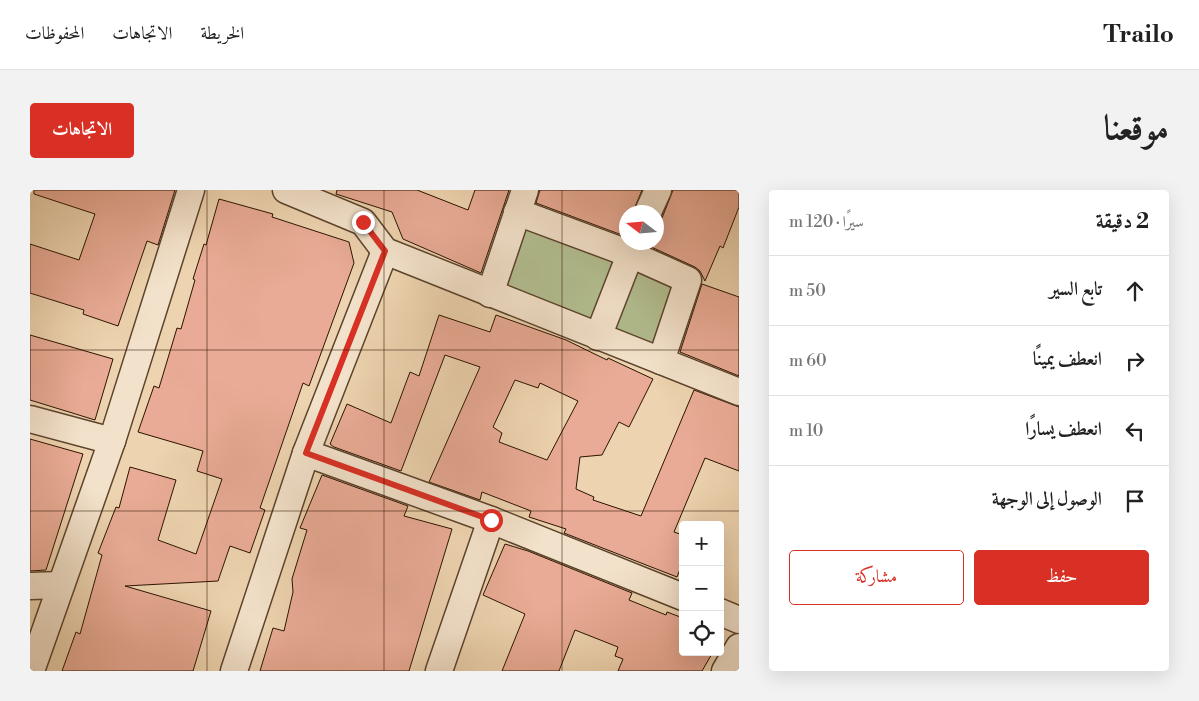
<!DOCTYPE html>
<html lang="ar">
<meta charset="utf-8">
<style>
:root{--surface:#fff;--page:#f2f2f2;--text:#222;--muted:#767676;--line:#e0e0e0;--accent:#d93025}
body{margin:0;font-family:"Libre Bodoni",Amiri,serif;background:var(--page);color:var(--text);direction:rtl}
.controls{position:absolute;right:15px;bottom:15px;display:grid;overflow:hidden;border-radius:5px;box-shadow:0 5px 20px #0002}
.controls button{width:45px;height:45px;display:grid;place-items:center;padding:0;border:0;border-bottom:1px solid var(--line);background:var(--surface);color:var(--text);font:25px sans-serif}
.compass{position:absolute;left:589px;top:15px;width:45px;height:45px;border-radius:50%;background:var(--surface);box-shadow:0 5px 20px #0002;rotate:286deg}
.stop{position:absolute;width:15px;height:15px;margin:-11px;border:4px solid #d93025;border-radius:50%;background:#fff}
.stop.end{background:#d93025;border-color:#fff;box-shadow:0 1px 5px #0008}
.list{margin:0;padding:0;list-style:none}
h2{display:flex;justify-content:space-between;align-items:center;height:65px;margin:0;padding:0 20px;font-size:21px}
h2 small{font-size:16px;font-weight:400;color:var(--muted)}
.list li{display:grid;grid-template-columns:32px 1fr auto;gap:15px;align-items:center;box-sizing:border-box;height:70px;padding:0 20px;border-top:1px solid var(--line)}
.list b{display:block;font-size:19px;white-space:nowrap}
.list em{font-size:16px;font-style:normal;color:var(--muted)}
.actions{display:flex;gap:10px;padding:15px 20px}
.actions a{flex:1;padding:11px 0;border:1px solid var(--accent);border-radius:5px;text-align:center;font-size:18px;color:var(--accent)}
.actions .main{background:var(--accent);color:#fff}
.icon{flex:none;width:28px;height:28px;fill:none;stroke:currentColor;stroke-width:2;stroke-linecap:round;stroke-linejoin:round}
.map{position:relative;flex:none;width:709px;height:481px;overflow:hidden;direction:ltr;border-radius:5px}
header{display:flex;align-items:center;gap:30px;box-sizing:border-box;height:70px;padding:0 25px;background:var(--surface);border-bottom:1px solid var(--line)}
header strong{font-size:24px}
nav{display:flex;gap:28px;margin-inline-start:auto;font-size:18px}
.intro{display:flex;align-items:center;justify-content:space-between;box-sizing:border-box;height:120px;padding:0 30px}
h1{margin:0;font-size:35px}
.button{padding:12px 22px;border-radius:5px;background:var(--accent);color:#fff;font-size:18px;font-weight:700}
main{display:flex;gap:30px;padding:0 30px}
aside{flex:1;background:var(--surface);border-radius:5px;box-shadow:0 5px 20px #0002}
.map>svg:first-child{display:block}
</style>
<header>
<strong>Trailo</strong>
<nav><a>الخريطة</a><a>الاتجاهات</a><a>المحفوظات</a></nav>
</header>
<div class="intro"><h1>موقعنا</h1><a class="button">الاتجاهات</a></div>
<main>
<aside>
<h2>2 دقيقة<small>سيرًا · 120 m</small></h2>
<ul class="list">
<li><svg class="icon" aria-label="ahead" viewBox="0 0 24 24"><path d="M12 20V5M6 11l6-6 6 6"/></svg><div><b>تابع السير</b></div><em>50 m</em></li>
<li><svg class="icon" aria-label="right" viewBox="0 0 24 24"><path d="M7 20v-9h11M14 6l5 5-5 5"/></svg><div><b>انعطف يمينًا</b></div><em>60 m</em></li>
<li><svg class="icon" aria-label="left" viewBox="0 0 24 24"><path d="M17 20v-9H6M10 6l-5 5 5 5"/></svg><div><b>انعطف يسارًا</b></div><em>10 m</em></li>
<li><svg class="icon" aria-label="arrive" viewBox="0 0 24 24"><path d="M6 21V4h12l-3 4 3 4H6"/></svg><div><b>الوصول إلى الوجهة</b></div></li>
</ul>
<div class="actions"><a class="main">حفظ</a><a>مشاركة</a></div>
</aside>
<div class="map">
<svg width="709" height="481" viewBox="0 0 709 481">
<rect width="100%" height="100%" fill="#edd3af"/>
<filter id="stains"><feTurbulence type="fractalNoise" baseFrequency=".004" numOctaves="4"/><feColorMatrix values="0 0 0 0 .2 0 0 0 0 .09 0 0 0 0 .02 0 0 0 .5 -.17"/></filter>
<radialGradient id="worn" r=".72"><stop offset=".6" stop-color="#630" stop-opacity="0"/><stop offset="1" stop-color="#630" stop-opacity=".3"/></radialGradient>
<g fill="#b2be90" stroke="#6f6848">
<polygon points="493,31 591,70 567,132 468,94"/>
<polygon points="607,79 654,97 631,159 583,141"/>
</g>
<g fill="#e9ab95" stroke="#2c1300" fill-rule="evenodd">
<polygon points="4,0 145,0 128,55 117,51 88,136 53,124 54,120 0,103 0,54 49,70 65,24 4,4"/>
<polygon points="307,0 387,0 438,20 445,0 479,0 451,83 373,49 362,22 306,4"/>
<polygon points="510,0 612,0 603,22 596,22 596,40 592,45 506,13"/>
<polygon points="643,0 709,0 709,17 693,58 690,56 675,91 670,81 665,77 619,56 620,52 626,52 626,34 632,28"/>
<polygon points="189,9 243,24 242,27 319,52 324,73 279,196 273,193 230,318 235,320 220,363 200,356 188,391 95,396 181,421 163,481 32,481 46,442 50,444 72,365 68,363 86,317 89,318 100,277 146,290 128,350 166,364 192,289 167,281 173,261 108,242 124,196 129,198 147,138 151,139 165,90 163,89 174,54 176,55"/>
<polygon points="672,94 709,107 709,186 650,162"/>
<path d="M409 125 460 142 466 125 536 150 577 170 578 168 623 189 599 237 589 232 572 265 550 267 546 299 564 307 563 310 611 326 664 200 709 217V281L675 268 644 342 653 345V372L647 387 534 343 536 339 499 327 501 321 452 302 450 310 399 292 450 177 415 165 371 281 304 257 300 254 317 214 361 233 380 182 389 186ZM485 190 508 198 510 193 548 211 517 270 469 252 472 243 463 237Z"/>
<polygon points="0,145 83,169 65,230 0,210"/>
<polygon points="0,249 53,264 16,380 0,381"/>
<polygon points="292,285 378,316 374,326 422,339 379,481 230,481 243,438 254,441 263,402 262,389 277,340 270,338"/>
<polygon points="475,354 498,361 602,403 599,410 636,425 637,422 653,428 653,462 683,462 672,481 588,481 593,469 585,466 588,457 545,440 529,481 472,481 495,424 453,405"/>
</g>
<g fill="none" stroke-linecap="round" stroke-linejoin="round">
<g stroke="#5c432c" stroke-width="29">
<g id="minor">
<polyline points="256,0 333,32 355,61 709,202"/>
<polyline points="487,22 600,64 658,90 631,171"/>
<polyline points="618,22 628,0"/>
<polyline points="460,104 495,0"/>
<polyline points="568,147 605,52"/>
<polyline points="0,229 82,251"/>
<polyline points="276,263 461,330 653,407"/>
<polyline points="0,396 31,395"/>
<polyline points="690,422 709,430"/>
<polyline points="1,481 82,251 161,0"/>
<polyline points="204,481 276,263 355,61"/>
<polyline points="409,481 461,330"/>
<polyline points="695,481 709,457"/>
</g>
</g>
<use href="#minor" stroke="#f3e2cb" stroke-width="26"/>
</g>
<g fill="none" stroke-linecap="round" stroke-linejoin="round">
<polyline stroke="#d93025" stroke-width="6" points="333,32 355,61 276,263 461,330"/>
</g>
<path fill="none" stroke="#2c1300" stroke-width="1" stroke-opacity="0.55" d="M177 0V481M354 0V481M532 0V481M0 160H709M0 321H709"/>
<rect width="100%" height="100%" filter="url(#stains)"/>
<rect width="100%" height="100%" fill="url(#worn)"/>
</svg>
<div class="controls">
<button>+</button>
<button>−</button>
<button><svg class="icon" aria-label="locate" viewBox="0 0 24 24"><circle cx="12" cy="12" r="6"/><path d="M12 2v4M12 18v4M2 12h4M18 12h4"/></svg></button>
</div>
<svg class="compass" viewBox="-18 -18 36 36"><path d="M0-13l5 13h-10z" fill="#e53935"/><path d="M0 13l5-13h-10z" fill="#767676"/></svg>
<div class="stop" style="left:461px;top:330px"></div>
<div class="stop end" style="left:333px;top:32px"></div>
</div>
</main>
